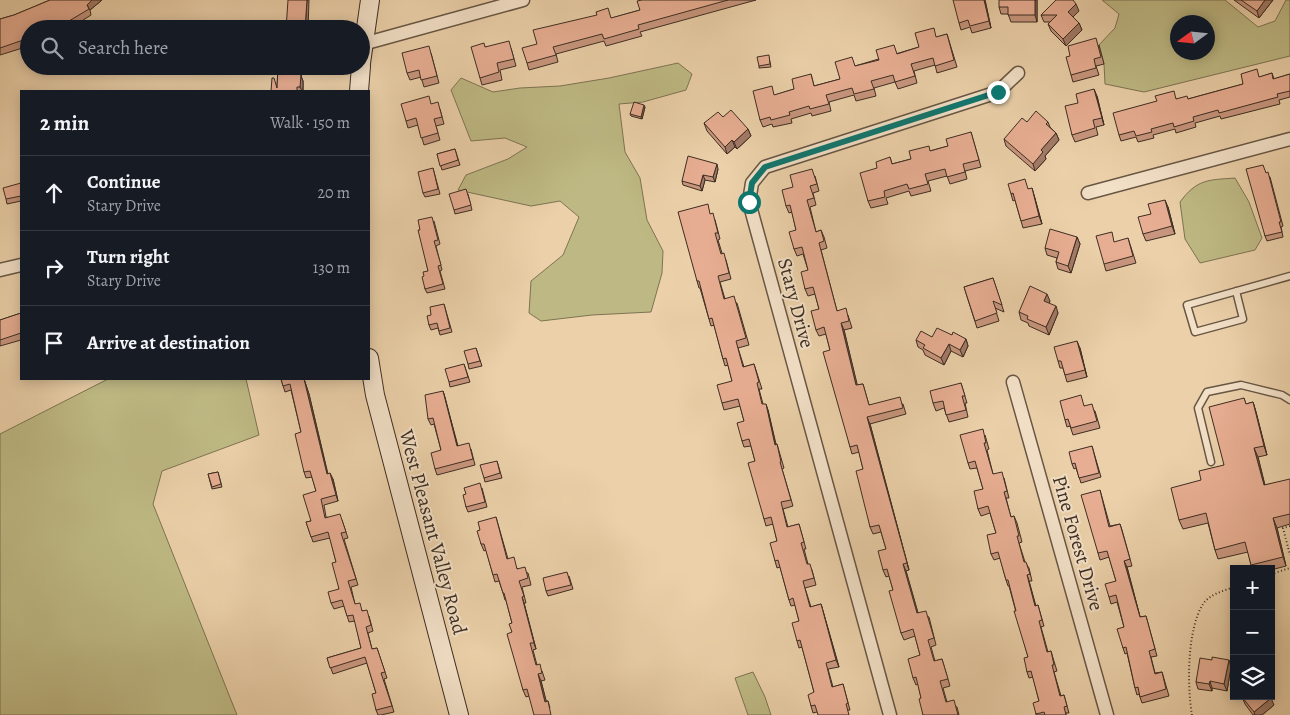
<!DOCTYPE html>
<meta charset="utf-8">
<style>
:root{--surface:#171b24;--page:#20242c;--text:#f1f3f6;--muted:#9ea1a6;--line:#363941}
body{margin:0;font-family:Alegreya,serif;background:var(--page);color:var(--text)}
.controls{position:absolute;right:15px;bottom:15px;display:grid;overflow:hidden;border-radius:0px;box-shadow:0 2px 12px #0003}
.controls button{width:45px;height:45px;display:grid;place-items:center;padding:0;border:0;border-bottom:1px solid var(--line);background:var(--surface);color:var(--text);font:25px sans-serif}
.compass{position:absolute;left:1170px;top:15px;width:45px;height:45px;border-radius:50%;background:var(--surface);box-shadow:0 2px 12px #0003;rotate:255deg}
.stop{position:absolute;width:15px;height:15px;margin:-11px;border:4px solid #0f766e;border-radius:50%;background:#fff}
.stop.end{background:#0f766e;border-color:#fff;box-shadow:0 1px 5px #0008}
.list{margin:0;padding:0;list-style:none}
h2{display:flex;justify-content:space-between;align-items:center;height:65px;margin:0;padding:0 20px;font-size:21px}
h2 small{font-size:16px;font-weight:400;color:var(--muted)}
.list li{display:grid;grid-template-columns:32px 1fr auto;gap:15px;align-items:center;box-sizing:border-box;height:75px;padding:0 20px;border-top:1px solid var(--line)}
.list b{display:block;font-size:19px;white-space:nowrap}
.list p{margin:0;font-size:16px;white-space:nowrap;color:var(--muted)}
.list em{font-size:16px;font-style:normal;color:var(--muted)}
.icon{flex:none;width:28px;height:28px;fill:none;stroke:currentColor;stroke-width:2;stroke-linecap:round;stroke-linejoin:round}
.map{position:relative;flex:none;width:1290px;height:715px;overflow:hidden}
.search{position:absolute;background:var(--surface);box-shadow:0 2px 12px #0003;left:20px;top:20px;width:350px;height:55px;display:flex;align-items:center;gap:12px;box-sizing:border-box;padding:0 18px;border-radius:28px;color:var(--muted);font-size:19px}
.panel{position:absolute;background:var(--surface);box-shadow:0 2px 12px #0003;left:20px;top:90px;width:350px;height:290px;border-radius:0px}
.map>svg:first-child{display:block}
</style>
<div class="map">
<svg width="1290" height="715" viewBox="0 0 1290 715">
<rect width="100%" height="100%" fill="#ebd0a9"/>
<filter id="stains"><feTurbulence type="fractalNoise" baseFrequency=".004" numOctaves="4"/><feColorMatrix values="0 0 0 0 .2 0 0 0 0 .09 0 0 0 0 .02 0 0 0 .5 -.17"/></filter>
<radialGradient id="worn" r=".72"><stop offset=".6" stop-color="#630" stop-opacity="0"/><stop offset="1" stop-color="#630" stop-opacity=".3"/></radialGradient>
<g fill="#beb984" stroke="#7e7353" fill-rule="evenodd">
<path d="M1102 0H1225L1258 27 1275 21 1286 0H1290V56L1144 92 1105 84 1104 64 1099 45 1115 28 1119 14ZM1178 22H1208V52H1178Z"/>
<polygon points="678,63 692,74 686,90 643,102 619,104 625,152 640,178 647,220 663,251 662,273 651,312 592,315 541,321 529,313 531,281 563,255 579,217 560,201 531,206 458,190 466,175 508,159 527,147 505,138 471,141 451,90 461,78 493,92 520,88 560,86 609,78"/>
<path d="M1235 178 1249 202 1262 238 1255 250 1200 263 1185 239 1180 202C1197 179 1208 180 1235 178Z"/>
<polygon points="108,379 246,379 259,435 162,471 153,504 237,715 0,715 0,434"/>
<polygon points="753,672 765,697 771,715 748,715 735,678"/>
</g>
<g fill="none" stroke-linecap="round" stroke-linejoin="round">
<g stroke="#685644" stroke-width="9">
<g id="lane">
<polyline points="1236,291 1243,319 1195,332 1187,305 1290,276"/>
<polyline points="1211,462 1198,408 1207,392 1241,385 1282,395 1290,400"/>
</g>
</g>
<g stroke="#685644" stroke-width="15">
<g id="street">
<polyline points="363,44 523,0"/>
<polyline points="1088,193 1290,139"/>
<polyline points="0,270 21,265"/>
<polyline points="1013,382 1107,715"/>
<polyline points="890,715 749,202 752,183 765,167 998,92 1018,73"/>
</g>
</g>
<g stroke="#3d2d22" stroke-width="20">
<g id="secondary">
<polyline points="361,63 370,0"/>
<polyline points="359,91 361,66"/>
<polyline points="369,358 375,395 459,715"/>
</g>
</g>
<g stroke="#3d2d22" stroke-width="2" stroke-dasharray="1 2.5" stroke-linecap="butt">
<polyline points="1290,526 1283,528 1290,555"/>
<polyline points="1271,574 1290,568"/>
<path d="M1192 715C1187 685 1187 630 1203 604 1210 594 1223 591 1234 587"/>
</g>
<use href="#lane" stroke="#f2e0c7" stroke-width="6"/>
<use href="#street" stroke="#f2e0c7" stroke-width="12"/>
<use href="#secondary" stroke="#f2e0c7" stroke-width="18"/>
</g>
<g fill="#c8967e" stroke="#3d2d22">
<polygon points="50,0 102,0 90,10 91,15 69,29 29,29 29,46 0,55 0,19 14,15"/>
<polygon points="642,0 756,0 640,32 642,36 606,46 604,41 556,54 558,62 529,70 527,63 537,44 612,18 640,10"/>
<polygon points="985,0 991,28 972,33 970,27 961,30 959,23"/>
<polygon points="1037,0 1037,22 1011,22 1008,14 1001,14 999,7"/>
<polygon points="1234,0 1273,0 1259,18"/>
<polygon points="1079,11 1073,17 1079,23 1082,30 1066,46 1051,31 1048,24 1051,22 1044,22 1041,15"/>
<polygon points="947,34 957,67 937,73 935,65 914,71 917,83 898,89 895,82 874,88 876,96 856,101 854,95 829,102 831,111 812,116 811,113 791,119 792,123 773,127 772,124 763,127 760,120 775,95 794,89 811,74 814,86 840,79 855,66 919,47 937,37"/>
<polygon points="1099,45 1104,64 1096,66 1099,75 1073,82 1071,75"/>
<polygon points="485,47 511,48 516,66 500,70 502,80 482,85 480,78"/>
<polygon points="431,53 439,83 424,87 421,77 410,80 407,73"/>
<polygon points="769,57 771,67 759,68 759,66"/>
<polygon points="278,66 303,66 301,76 303,81 303,91 271,91 277,87"/>
<polygon points="1272,73 1274,79 1290,74 1290,97 1279,100 1280,104 1221,119 1220,116 1195,123 1196,127 1176,133 1175,129 1153,135 1154,138 1138,142 1136,137 1121,141 1119,135 1157,101 1177,99 1188,99 1243,84 1260,77"/>
<polygon points="1097,96 1104,125 1096,127 1098,135 1075,142 1072,135 1078,103"/>
<polygon points="431,104 440,109 444,124 436,126 440,140 424,145 418,125 408,128 406,121"/>
<polygon points="645,107 642,119 631,116 630,114"/>
<polygon points="723,117 748,129 751,136 737,149 735,147 727,154 707,131 704,123"/>
<polygon points="1027,122 1048,122 1050,127 1056,133 1059,140 1045,156 1046,159 1035,171 1006,146 1004,139"/>
<polygon points="971,132 981,167 965,171 967,179 950,184 947,176 928,181 931,191 911,196 909,191 886,198 888,204 871,208 868,201 877,168 890,157 892,164 911,159 930,151 948,146"/>
<polygon points="455,149 460,165 442,170 437,154"/>
<polygon points="433,168 440,194 425,197 423,193"/>
<polygon points="718,169 715,182 705,180 702,191 683,185 682,181"/>
<polygon points="1266,173 1270,177 1283,226 1281,227 1283,237 1267,241 1265,236"/>
<polygon points="815,176 819,191 813,193 816,205 810,207 816,232 821,230 824,237 827,248 821,250 837,311 848,315 852,328 844,330 857,385 863,384 869,405 903,404 906,414 870,424 909,570 906,571 918,613 929,617 936,645 931,647 935,661 942,659 950,686 943,688 947,702 957,707 959,715 923,715 921,698 918,684 916,685 913,678 920,655 915,636 904,640 901,633 893,590 889,576 886,577 883,570 886,549 881,532 873,534 870,527 863,469 859,452 852,454 850,447 830,350 826,334 819,336 816,330 819,309 815,294 808,296 805,289 808,270 803,254 797,256 794,249 796,230 792,212 789,213 786,206 793,187"/>
<polygon points="21,183 21,201 7,204 6,199"/>
<polygon points="1029,189 1034,195 1042,224 1023,228 1015,200 1013,201 1011,194"/>
<polygon points="468,194 472,210 455,214 454,210"/>
<polygon points="1168,207 1175,234 1146,241 1143,234 1151,214"/>
<polygon points="711,214 715,220 720,239 718,240 722,253 726,260 731,279 720,282 725,299 737,303 749,345 738,348 744,367 754,364 762,389 759,389 763,404 768,410 776,444 777,444 779,451 784,468 782,469 793,506 783,509 788,527 799,524 806,549 804,549 808,564 812,570 816,585 805,588 811,607 821,604 839,667 828,669 833,687 843,684 850,710 817,712 813,713 811,706 814,692 802,647 799,648 797,641 799,621 795,605 791,606 789,600 780,567 777,568 775,561 777,541 773,524 766,526 764,519 755,461 751,446 744,447 742,441 744,421 740,406 724,410 722,403 732,381 728,365 725,366 723,359 714,325 711,326 700,288 699,288 697,281"/>
<polygon points="434,221 440,244 436,246 442,270 440,271 445,289 427,293 425,289 424,276 428,271 420,230"/>
<polygon points="1077,237 1080,244 1071,273 1058,269 1056,262 1057,258 1047,255 1045,248"/>
<polygon points="1128,238 1136,263 1106,271 1104,264"/>
<polygon points="993,278 1004,312 995,308 999,321 977,328 964,287"/>
<polygon points="1050,301 1049,303 1058,313 1049,335 1029,326 1028,323 1021,320 1019,312"/>
<polygon points="444,304 452,332 440,335 438,328 431,330 429,325 431,315"/>
<polygon points="21,313 21,340 0,346 0,320"/>
<polygon points="952,335 966,339 968,346 963,357 951,351 944,365 925,355 923,350 918,347 916,340 932,337"/>
<polygon points="476,348 482,366 469,369 468,364"/>
<polygon points="1080,348 1087,377 1067,382 1063,368 1060,368 1058,361"/>
<polygon points="464,364 470,382 450,387 449,382"/>
<polygon points="281,379 304,379 309,394 328,474 333,479 338,501 324,505 326,517 342,520 348,538 344,539 358,585 351,587 355,604 369,616 373,631 368,633 372,649 377,648 387,678 384,679 394,712 381,715 378,715 376,710 376,693 367,663 333,674 327,658 361,648 355,621 349,622 344,606 334,609 331,603 339,589 336,562 330,538 313,542 306,522 311,521 316,491 312,477 306,478 304,472 301,432 291,390 285,392"/>
<polygon points="961,383 967,403 965,403 968,417 949,422 944,408 936,411 933,403"/>
<polygon points="443,391 458,446 471,449 475,465 437,475 435,469 441,450 434,424 431,425 428,419"/>
<polygon points="1244,398 1246,404 1253,402 1256,412 1267,455 1258,457 1265,485 1290,480 1290,524 1277,528 1286,566 1271,570 1271,569 1252,569 1248,552 1218,559 1215,550 1208,523 1183,529 1179,520 1201,480 1224,465"/>
<polygon points="1084,406 1095,411 1100,428 1073,435 1070,426 1067,427 1065,420"/>
<polygon points="985,435 989,449 987,450 993,474 1004,478 1009,498 1006,498 1011,517 1014,516 1017,523 1022,542 1019,543 1025,562 1029,568 1032,581 1029,581 1036,606 1038,605 1044,626 1041,627 1048,652 1051,651 1053,658 1057,671 1054,672 1061,696 1064,695 1069,713 1066,713 1066,715 1036,715 1036,714 1039,701 1033,677 1029,678 1027,672 1028,657 1009,586 1008,586 1006,580 1000,558 994,560 991,554 996,533 990,513 981,516 978,509 983,489 977,468 970,469 968,463"/>
<polygon points="1092,446 1101,477 1081,483 1076,468 1074,469 1072,464"/>
<polygon points="497,461 502,478 485,482 484,478"/>
<polygon points="218,472 222,487 212,489 208,474"/>
<polygon points="482,488 487,507 468,512 466,507 466,494"/>
<polygon points="1100,490 1110,526 1120,524 1122,530 1132,566 1127,567 1140,617 1146,616 1157,656 1151,657 1155,673 1162,672 1169,696 1142,703 1139,694 1137,695 1135,688 1127,653 1125,654 1123,648 1124,627 1117,602 1111,604 1109,597 1116,581 1109,557 1100,560 1098,553"/>
<polygon points="496,517 508,559 518,569 528,573 531,585 522,587 526,603 524,603 536,649 533,650 537,665 542,671 545,680 541,681 546,701 548,701 550,708 529,696 526,697 523,690 512,632 512,623 506,600 505,600 503,593 499,581 495,582 486,550 484,551 481,544 480,530"/>
<polygon points="569,576 573,589 548,596 546,591"/>
<polygon points="1212,660 1231,667 1227,691 1212,688 1212,691 1198,689 1196,682"/>
<polygon points="1242,697 1274,705 1262,715 1253,715 1245,704"/>
</g>
<g fill="#a27a67" stroke="#3d2d22">
<polygon points="92,0 102,0 90,10 87,5"/>
<polygon points="307,0 309,0 308,29 305,29"/>
<polygon points="984,0 985,0 991,28 989,21"/>
<polygon points="1035,0 1037,0 1037,22 1035,15"/>
<polygon points="1265,0 1273,0 1259,18 1257,11"/>
<polygon points="1076,4 1079,11 1071,19 1068,12"/>
<polygon points="1079,23 1082,30 1066,46 1063,39"/>
<polygon points="300,66 303,66 301,76 303,81 303,91 302,91 300,87 298,74"/>
<polygon points="1094,89 1097,96 1104,125 1102,118"/>
<polygon points="644,105 645,107 642,119 641,117"/>
<polygon points="748,129 751,136 737,149 734,142"/>
<polygon points="1056,133 1059,140 1045,156 1046,159 1035,171 1033,164 1041,150"/>
<polygon points="732,140 735,147 727,154 725,147"/>
<polygon points="717,164 718,169 715,182 713,177"/>
<polygon points="703,175 705,180 702,191 700,186"/>
<polygon points="1032,188 1034,195 1042,224 1039,216"/>
<polygon points="1165,200 1168,207 1175,234 1172,226"/>
<polygon points="1077,237 1080,244 1071,273 1068,266"/>
<polygon points="1047,294 1050,301 1046,308 1044,301"/>
<polygon points="1056,306 1058,313 1049,335 1046,327"/>
<polygon points="841,323 844,330 859,392 856,385"/>
<polygon points="966,339 968,346 963,357 960,350"/>
<polygon points="1077,341 1080,348 1087,377 1085,370"/>
<polygon points="949,344 951,351 944,365 941,358"/>
<polygon points="304,379 309,394 329,480 327,474"/>
<polygon points="443,391 445,397 459,452 457,446"/>
<polygon points="1253,402 1256,412 1267,455 1264,446"/>
<polygon points="766,404 768,410 777,451 775,445"/>
<polygon points="867,417 870,424 909,570 907,563"/>
<polygon points="1254,448 1258,457 1267,495 1264,485"/>
<polygon points="330,473 333,479 338,501 336,495"/>
<polygon points="1273,518 1277,528 1286,566 1283,557"/>
<polygon points="1124,561 1127,567 1142,624"/>
<polygon points="903,564 906,571 920,620 917,613"/>
<polygon points="1027,575 1029,581 1037,612 1035,606"/>
<polygon points="522,597 524,603 536,649 534,643"/>
<polygon points="821,604 839,667 836,660"/>
<polygon points="1229,660 1231,667 1227,691 1224,684"/>
<polygon points="538,674 541,681 548,708 545,702"/>
<polygon points="1210,681 1212,688 1212,691 1209,684"/>
<polygon points="1271,698 1274,705 1262,715 1255,715 1254,712"/>
</g>
<g fill="#e8ae93" stroke="#3d2d22">
<polygon points="50,0 92,0 87,5 89,9 59,27 54,29 29,29 29,38 0,48 0,19 14,15"/>
<polygon points="288,0 307,0 305,29 286,29"/>
<polygon points="642,0 728,0 638,25 639,29 604,39 602,34 553,47 556,55 527,63 522,48 537,44 533,30 597,15 596,12 608,8 611,18 640,10 637,1"/>
<polygon points="953,0 984,0 989,21 970,26 968,20 959,23"/>
<polygon points="999,0 1035,0 1035,15 1008,15 1008,7 999,7"/>
<polygon points="1056,0 1073,0 1076,4 1068,12 1079,23 1063,39 1048,24 1057,15 1041,15"/>
<polygon points="1241,0 1265,0 1257,11"/>
<polygon points="934,28 936,37 947,34 954,60 935,66 933,58 911,64 915,76 895,82 893,75 871,81 874,89 854,94 852,88 826,95 829,104 810,109 809,106 789,112 790,115 771,120 770,117 760,120 753,91 772,86 774,95 794,89 792,79 811,74 814,86 840,79 835,62 852,57 855,66 879,60 876,50 894,45 897,54 919,47 915,33"/>
<polygon points="1096,38 1101,57 1094,59 1096,68 1071,75 1066,57 1070,56 1068,46"/>
<polygon points="509,41 514,59 497,63 499,72 480,78 471,47 484,43 485,47"/>
<polygon points="429,46 437,76 421,80 419,70 407,73 402,53"/>
<polygon points="769,55 770,64 759,66 757,57"/>
<polygon points="278,66 300,66 298,74 301,75 300,87 297,87 297,91 271,91 272,78 274,78 277,88"/>
<polygon points="1257,69 1259,77 1272,73 1273,79 1290,74 1290,91 1277,94 1278,97 1219,113 1218,110 1193,117 1194,121 1174,127 1173,123 1151,129 1152,132 1136,136 1134,131 1119,135 1113,113 1157,101 1155,96 1174,91 1176,99 1187,96 1188,99 1243,84 1241,74"/>
<polygon points="1094,89 1102,118 1093,120 1095,128 1072,135 1065,106 1078,103 1076,94"/>
<polygon points="429,96 431,104 438,102 442,117 434,119 438,133 421,138 416,118 406,121 401,104"/>
<polygon points="634,102 644,105 641,117 630,114"/>
<polygon points="731,110 748,129 734,142 732,140 725,147 704,123 718,112 723,117"/>
<polygon points="1036,111 1048,122 1046,124 1056,133 1041,150 1043,152 1033,164 1004,139 1022,118 1027,122"/>
<polygon points="971,132 979,160 963,164 965,172 947,177 945,169 925,174 928,184 909,189 907,184 884,191 885,197 868,201 860,173 877,168 876,162 890,157 892,164 911,159 909,151 929,146 930,151 948,146 946,139"/>
<polygon points="455,149 458,160 440,166 437,154"/>
<polygon points="688,156 717,164 713,177 703,175 700,186 682,181"/>
<polygon points="1263,165 1266,173 1268,172 1281,222 1279,222 1282,232 1265,236 1246,169"/>
<polygon points="433,168 438,189 423,193 418,172"/>
<polygon points="812,169 817,184 810,186 814,198 807,200 816,232 821,230 824,241 819,243 837,311 846,308 849,321 841,323 856,385 863,384 869,405 900,397 903,408 867,417 907,563 903,564 917,613 926,611 934,638 928,640 934,661 942,659 948,679 940,681 946,702 954,700 958,715 923,715 919,699 921,698 916,677 913,678 908,659 920,655 913,629 901,633 889,591 893,590 887,569 883,570 878,551 886,549 879,525 870,527 856,471 863,469 857,445 850,447 823,352 830,350 824,327 816,330 811,311 819,309 813,287 805,289 801,272 808,270 802,247 794,249 789,232 796,230 790,205 786,206 782,190 793,187 790,175"/>
<polygon points="1025,179 1028,189 1032,188 1039,216 1021,221 1013,193 1011,194 1008,184"/>
<polygon points="21,183 21,196 6,199 3,188"/>
<polygon points="466,189 471,205 454,210 449,194"/>
<polygon points="1165,200 1172,226 1143,234 1138,217 1151,214 1148,204"/>
<polygon points="708,204 710,214 713,213 718,233 715,233 721,254 724,253 729,273 718,276 724,299 734,296 746,338 736,341 743,367 754,364 759,382 757,383 762,404 766,404 775,445 777,444 781,462 780,462 791,500 781,502 787,527 799,524 804,542 801,543 807,564 810,564 814,578 803,581 810,607 821,604 836,660 826,663 832,687 843,684 848,703 846,704 849,715 818,715 815,705 811,706 808,695 814,692 800,640 797,641 792,623 799,621 793,598 789,600 778,560 775,561 770,543 777,541 771,517 764,519 748,463 755,461 749,439 742,441 737,423 744,421 738,399 722,403 717,385 732,381 726,358 723,359 712,318 709,319 699,281 697,281 678,212"/>
<polygon points="432,217 438,240 434,241 441,265 438,266 443,284 425,289 422,277 424,276 423,272 428,271 418,230 420,230 418,220"/>
<polygon points="1050,229 1077,237 1068,266 1056,262 1059,252 1045,248"/>
<polygon points="1112,232 1114,242 1128,238 1133,256 1104,264 1096,236"/>
<polygon points="993,278 1002,305 993,301 997,313 975,321 964,287"/>
<polygon points="1030,286 1047,294 1044,301 1056,306 1046,327 1027,319 1028,316 1019,312"/>
<polygon points="444,304 450,328 439,331 437,323 429,325 427,316 431,315 430,307"/>
<polygon points="21,313 21,333 0,340 0,320"/>
<polygon points="937,328 952,335 953,332 966,339 960,350 949,344 941,358 923,348 925,345 916,340 921,331 932,337"/>
<polygon points="1077,341 1085,370 1065,375 1061,361 1058,361 1054,347"/>
<polygon points="476,348 480,361 468,364 464,351"/>
<polygon points="464,364 468,377 449,382 445,369"/>
<polygon points="281,379 304,379 327,474 330,473 336,495 321,499 325,518 340,514 346,532 341,533 356,579 348,581 355,604 360,603 362,611 367,610 371,625 366,627 372,649 377,648 385,672 381,673 392,706 376,710 372,694 376,693 365,657 330,668 327,658 361,648 353,615 347,616 342,600 331,603 328,592 339,589 332,563 336,562 328,532 311,537 306,522 311,521 303,495 316,491 310,471 304,472 295,434 301,432 290,384 283,386"/>
<polygon points="961,383 965,396 962,396 966,410 946,415 943,401 933,403 930,391"/>
<polygon points="443,391 457,446 469,443 473,459 435,469 431,453 441,450 433,418 428,419 425,395"/>
<polygon points="1081,395 1084,406 1092,404 1097,421 1071,428 1068,419 1065,420 1060,401"/>
<polygon points="1244,398 1246,404 1253,402 1264,446 1254,448 1264,485 1290,479 1290,514 1273,518 1283,557 1251,565 1245,542 1215,550 1206,513 1179,520 1171,488 1201,480 1199,471 1224,465 1209,407"/>
<polygon points="983,429 986,443 984,443 993,474 1002,472 1007,491 1004,492 1011,517 1014,516 1019,536 1017,536 1024,562 1026,562 1030,574 1027,575 1035,606 1038,605 1042,620 1039,621 1047,652 1051,651 1054,665 1052,665 1060,696 1064,695 1067,706 1064,707 1066,715 1045,715 1044,712 1036,714 1033,703 1039,701 1031,671 1027,672 1024,658 1028,657 1014,611 1016,611 1008,580 1006,580 998,552 991,554 987,535 996,533 988,506 978,509 974,491 983,489 975,461 968,463 960,435"/>
<polygon points="1092,446 1099,473 1079,478 1075,463 1072,464 1069,452"/>
<polygon points="497,461 500,473 484,478 480,465"/>
<polygon points="218,472 221,484 212,487 208,474"/>
<polygon points="480,483 485,502 466,507 463,495 466,494 464,488"/>
<polygon points="1100,490 1109,527 1120,524 1130,559 1124,561 1140,617 1146,616 1155,649 1149,651 1155,674 1162,672 1166,689 1140,697 1138,687 1135,688 1126,647 1123,648 1117,629 1124,627 1116,595 1109,597 1105,584 1116,581 1107,551 1098,553 1081,495"/>
<polygon points="496,517 507,559 514,557 517,569 525,567 528,578 519,581 524,596 522,597 534,643 530,643 536,665 540,664 542,673 538,674 545,702 548,701 551,715 534,715 527,689 523,690 507,634 512,632 509,624 512,623 504,593 503,593 497,574 493,575 484,544 481,544 477,531 480,530 478,522"/>
<polygon points="567,572 571,585 546,591 543,578"/>
<polygon points="1212,657 1229,660 1224,684 1210,681 1209,684 1196,682 1200,658 1212,660"/>
<polygon points="1244,696 1270,696 1271,698 1254,712 1242,697"/>
</g>
<g fill="none" stroke-linecap="round" stroke-linejoin="round">
<polyline stroke="#0f766e" stroke-width="6" points="749,202 752,183 765,167 998,92"/>
</g>
<g text-anchor="middle" dominant-baseline="central" stroke-width="4" stroke-linejoin="round" paint-order="stroke">
<g font-size="20" fill="#3d2d22" stroke="#f2e0c7">
<text transform="translate(796 303) rotate(75)">Stary Drive</text>
<text transform="translate(433 532) rotate(75)">West Pleasant Valley Road</text>
<text transform="translate(1078 543) rotate(74)">Pine Forest Drive</text>
</g>
</g>
<rect width="100%" height="100%" filter="url(#stains)"/>
<rect width="100%" height="100%" fill="url(#worn)"/>
</svg>
<div class="controls">
<button>+</button>
<button>−</button>
<button><svg class="icon" aria-label="layers" viewBox="0 0 24 24"><path d="M12 4l9 5-9 5-9-5zM3 14l9 5 9-5"/></svg></button>
</div>
<svg class="compass" viewBox="-18 -18 36 36"><path d="M0-13l5 13h-10z" fill="#e53935"/><path d="M0 13l5-13h-10z" fill="#9ea1a6"/></svg>
<div class="stop" style="left:749px;top:202px"></div>
<div class="stop end" style="left:998px;top:92px"></div>
<div class="search"><svg class="icon" aria-label="search" viewBox="0 0 24 24"><circle cx="10" cy="10" r="6"/><path d="M15 15l6 6"/></svg>Search here</div>
<section class="panel">
<h2>2 min<small>Walk · 150 m</small></h2>
<ul class="list">
<li><svg class="icon" aria-label="ahead" viewBox="0 0 24 24"><path d="M12 20V5M6 11l6-6 6 6"/></svg><div><b>Continue</b><p>Stary Drive</p></div><em>20 m</em></li>
<li><svg class="icon" aria-label="right" viewBox="0 0 24 24"><path d="M7 20v-9h11M14 6l5 5-5 5"/></svg><div><b>Turn right</b><p>Stary Drive</p></div><em>130 m</em></li>
<li><svg class="icon" aria-label="arrive" viewBox="0 0 24 24"><path d="M6 21V4h12l-3 4 3 4H6"/></svg><div><b>Arrive at destination</b></div></li>
</ul>
</section>
</div>
